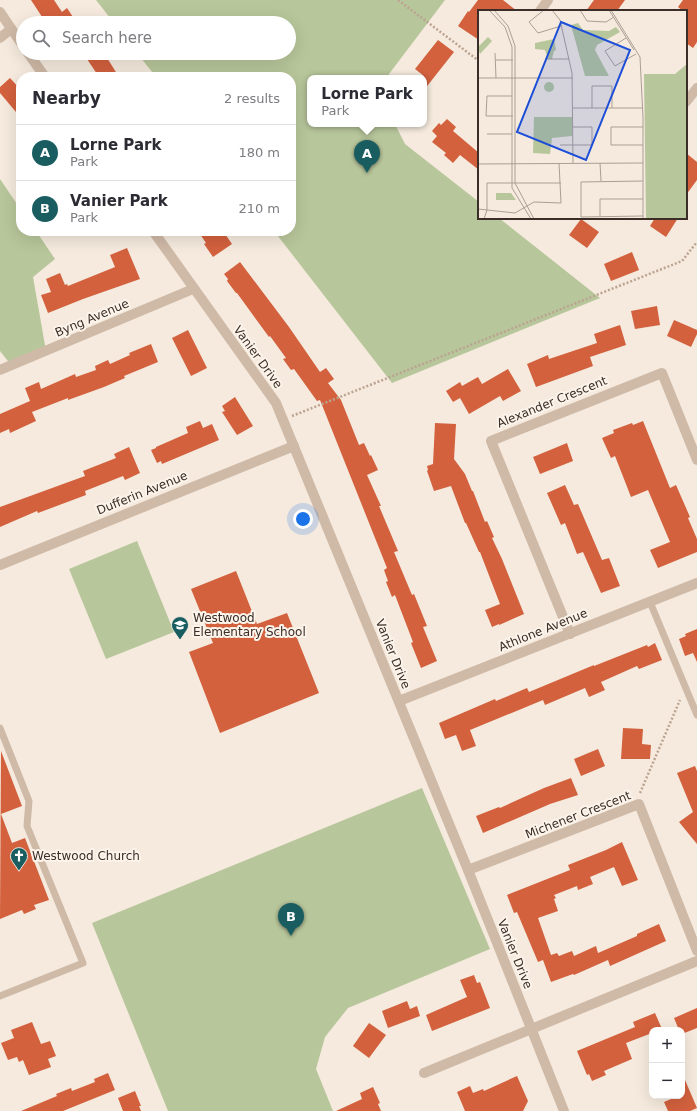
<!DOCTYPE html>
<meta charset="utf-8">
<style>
:root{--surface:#fff;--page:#f7f7f7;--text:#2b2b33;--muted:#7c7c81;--line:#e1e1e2;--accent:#195d61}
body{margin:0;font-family:"DejaVu Sans",sans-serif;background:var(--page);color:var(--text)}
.controls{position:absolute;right:12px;bottom:12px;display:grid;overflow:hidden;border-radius:8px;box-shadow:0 4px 16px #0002}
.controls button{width:36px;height:36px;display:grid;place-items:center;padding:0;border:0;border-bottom:1px solid var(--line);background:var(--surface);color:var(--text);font:20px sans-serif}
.you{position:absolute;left:303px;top:519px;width:14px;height:14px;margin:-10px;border:3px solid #fff;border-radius:50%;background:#1a73e8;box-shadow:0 0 0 6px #1a73e833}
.badge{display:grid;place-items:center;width:26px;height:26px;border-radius:50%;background:var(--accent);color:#fff;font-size:13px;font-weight:700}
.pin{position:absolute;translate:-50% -33px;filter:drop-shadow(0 1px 2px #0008)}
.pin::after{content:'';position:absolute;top:21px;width:14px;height:12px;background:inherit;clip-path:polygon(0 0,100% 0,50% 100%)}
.popup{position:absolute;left:307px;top:75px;width:120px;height:52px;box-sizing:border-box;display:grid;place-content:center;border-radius:8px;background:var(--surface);filter:drop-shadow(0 1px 3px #0005);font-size:13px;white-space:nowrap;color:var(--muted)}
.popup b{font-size:15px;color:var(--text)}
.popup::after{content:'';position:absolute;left:50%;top:100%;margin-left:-8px;border:8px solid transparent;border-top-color:var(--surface)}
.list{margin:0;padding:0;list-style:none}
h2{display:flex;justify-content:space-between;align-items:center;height:52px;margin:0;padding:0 16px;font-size:17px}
h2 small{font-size:13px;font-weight:400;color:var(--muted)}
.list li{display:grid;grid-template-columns:26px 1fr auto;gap:12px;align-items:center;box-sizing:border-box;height:56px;padding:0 16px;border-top:1px solid var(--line)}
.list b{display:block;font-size:15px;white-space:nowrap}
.list p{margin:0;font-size:13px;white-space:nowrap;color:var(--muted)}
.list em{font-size:13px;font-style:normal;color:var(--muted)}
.icon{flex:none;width:22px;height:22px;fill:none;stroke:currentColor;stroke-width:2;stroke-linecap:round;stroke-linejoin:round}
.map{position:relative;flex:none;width:697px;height:1111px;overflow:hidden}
.search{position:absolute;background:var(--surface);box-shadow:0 4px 16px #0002;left:16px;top:16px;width:280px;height:44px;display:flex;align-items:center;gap:10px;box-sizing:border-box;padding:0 14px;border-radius:22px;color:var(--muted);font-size:15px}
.panel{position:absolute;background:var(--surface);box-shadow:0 4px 16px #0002;left:16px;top:72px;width:280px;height:164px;border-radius:16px}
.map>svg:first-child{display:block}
</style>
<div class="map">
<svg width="697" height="1111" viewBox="0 0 697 1111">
<rect width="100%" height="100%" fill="#f5eadd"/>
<g fill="#b8c69b">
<polygon points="96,0 445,0 389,74 389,78 310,78 310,124 395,124 405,144 479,202 479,218 499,218 600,298 392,383 274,231 291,231 291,77 156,77 137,53 289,53 289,23 114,23"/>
<polygon points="0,179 21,210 21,231 36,231 55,259 33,277 46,351 11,365 0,351"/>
<polygon points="137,541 174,632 106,659 69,569"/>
<polygon points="422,788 490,949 348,1008 325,1037 316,1069 333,1111 168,1111 92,923"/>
</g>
<g fill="#d3613e">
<polygon points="31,0 54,0 62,12 67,8 77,23 46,23"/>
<polygon points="478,0 503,0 517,11 479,11 479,40 458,26 468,11 469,12"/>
<polygon points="594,0 625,0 617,11 586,11"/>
<polygon points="683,0 697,0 697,42 693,48 686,43 686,11 683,11 678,7"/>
<polygon points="438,40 454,52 424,90 424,76 415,69"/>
<polygon points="83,53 104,53 119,77 99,77"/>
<polygon points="10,78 21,90 21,118 0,93 0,87"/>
<polygon points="447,119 456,127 453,131 479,153 479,170 460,155 453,163 444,155 446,153 432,142 437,136 432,131 439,123 441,125"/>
<polygon points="686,153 697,162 697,180 686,195"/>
<polygon points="655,218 678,218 666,237 650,226"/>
<polygon points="581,219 599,232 587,248 569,235"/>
<polygon points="198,231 223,231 232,244 213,257 204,244 206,243"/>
<polygon points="127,248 140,279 83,299 48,313 41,295 51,292 46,279 60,273 65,285 67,284 68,286 115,267 110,255"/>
<polygon points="632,252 639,270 611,281 604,264"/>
<polygon points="240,262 289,327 320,372 326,368 334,379 328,383 341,400 359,445 364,443 370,456 371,455 378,470 367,475 381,506 379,506 398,551 394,552 412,595 414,594 427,626 423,627 437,661 421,668 411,643 413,642 395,595 392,597 386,582 388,581 384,570 387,568 320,400 317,401 294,369 291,370 283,359 286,358 270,336 269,337 237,293 236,293 227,281 228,279 224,274"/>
<polygon points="657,306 660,325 635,329 631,311"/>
<polygon points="674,320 697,330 697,334 691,347 667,336"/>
<polygon points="620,325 626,345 590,357 593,366 536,387 527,364 548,355 549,359 597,343 594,334"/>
<polygon points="188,330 207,368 191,376 172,338"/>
<polygon points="151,344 158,362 124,376 125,378 104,387 68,400 68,398 32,412 36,421 10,433 9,429 0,433 0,414 30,401 25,388 39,382 41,389 75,374 76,377 96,370 95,366 108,360 110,364 130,355 129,353"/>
<polygon points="508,369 521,391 503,401 500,396 469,414 460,398 453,402 446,391 460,382 462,386 478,377 482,384"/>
<polygon points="235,397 253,426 237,435 222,412 225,411 222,406"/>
<polygon points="200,421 203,428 212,424 219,440 162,464 161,461 157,463 151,450 156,448 156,447 188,433 186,427"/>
<polygon points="643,421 670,488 676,485 690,517 688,518 697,539 697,552 658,568 650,550 670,542 648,490 631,497 615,456 611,458 602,438 614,433 613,430 632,423 633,425"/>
<polygon points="435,423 456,424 454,459 465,474 472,491 473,491 485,522 487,521 494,537 492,538 502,559 524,614 499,625 499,624 492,627 485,610 500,604 480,552 479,552 466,523 465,523 451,486 434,491 427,471 428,470 427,466 433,464"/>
<polygon points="567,443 573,461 540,474 533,457"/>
<polygon points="129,447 140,473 125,480 123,476 85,491 86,495 38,513 37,511 0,527 0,507 85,476 83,471 116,458 114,454"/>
<polygon points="565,485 574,505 578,504 602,560 609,558 620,586 601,593 583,552 577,554 565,523 561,525 547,493"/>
<polygon points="236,571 257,624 287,613 319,693 220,733 189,652 213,643 191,589"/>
<polygon points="697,629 697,662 693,653 685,656 679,639 686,636 685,634"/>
<polygon points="655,643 662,660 639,669 637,666 601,682 605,690 589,697 585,688 545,705 543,700 470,730 476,746 462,751 456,735 445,739 439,723 495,699 496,701 527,688 529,692 594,665 594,666 647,645 648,647"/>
<polygon points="623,728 643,729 642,744 651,745 650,759 621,759"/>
<polygon points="598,749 605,766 581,776 574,759"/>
<polygon points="1,751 22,806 1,814 12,843 25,838 49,900 34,905 36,909 24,914 22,910 0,919"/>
<polygon points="695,766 697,771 697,844 679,822 693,812 677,773"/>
<polygon points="571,778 578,795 550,804 483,833 476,816 499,807 500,808 544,788"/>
<polygon points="622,842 638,880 622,886 614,867 590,877 593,884 578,890 577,886 554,895 556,898 554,899 558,911 538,918 551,955 557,953 559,956 572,951 574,956 596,946 598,953 637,936 637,934 659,924 666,941 610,966 608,960 574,975 573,974 551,982 543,960 538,962 517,912 514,913 507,895 570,870 568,865 606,850"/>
<polygon points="474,975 477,983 480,982 490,1008 432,1031 426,1015 467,997 460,980"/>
<polygon points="407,1001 410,1009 417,1006 420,1016 388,1028 382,1011"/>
<polygon points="697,1008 697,1028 682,1034 682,1030 679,1030 674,1018"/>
<polygon points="655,1013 662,1029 652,1030 652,1033 626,1043 632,1059 604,1071 606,1075 592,1081 589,1074 587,1075 577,1051 635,1027 633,1022"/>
<polygon points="32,1022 41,1044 50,1041 56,1056 48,1059 51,1067 29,1075 23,1060 19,1062 17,1057 8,1060 1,1043 14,1038 11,1030"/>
<polygon points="369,1023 386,1035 369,1058 353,1046"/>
<polygon points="108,1073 115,1090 63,1111 21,1111 57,1096 56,1094 71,1088 72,1091 95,1082 94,1079"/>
<polygon points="682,1073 697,1108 690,1111 668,1111 664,1102 678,1096 682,1096"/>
<polygon points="517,1076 528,1101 523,1111 465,1111 457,1092 470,1086 473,1093 483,1089 484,1091"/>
<polygon points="373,1087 380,1103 378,1104 381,1111 336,1111 362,1099 360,1093"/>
<polygon points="135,1091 141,1106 139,1106 141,1111 123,1111 118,1098"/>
</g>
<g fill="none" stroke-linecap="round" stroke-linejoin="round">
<g stroke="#bba391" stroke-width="2.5" stroke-dasharray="2 2" stroke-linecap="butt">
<polyline points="398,0 479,61"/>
<polyline points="292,416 682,261 697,242"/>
<polyline points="640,793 680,700"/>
</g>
<g stroke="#cfb9a7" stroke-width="7">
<polyline points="650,602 697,715"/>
<polyline points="0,728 29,801 27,826 83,963 0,996"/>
</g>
<g stroke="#cfb9a7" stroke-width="10">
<polyline points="540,11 548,0"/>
<polyline points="0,12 23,46"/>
<polyline points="0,38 11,29"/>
<polyline points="28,53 45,77"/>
<polyline points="686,102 697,88"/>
<polyline points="153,231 276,403 468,870 564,1111"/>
<polyline points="0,370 193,289"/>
<polyline points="0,565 294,446"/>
<polyline points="570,634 491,441 662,373 697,460"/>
<polyline points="399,701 697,583"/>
<polyline points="468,870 639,804 697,951"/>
<polyline points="424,1073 697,961"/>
</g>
</g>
<defs>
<g id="school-pin" transform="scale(0.9)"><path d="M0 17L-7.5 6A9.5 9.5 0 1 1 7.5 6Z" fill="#195d61" stroke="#fcf4ea"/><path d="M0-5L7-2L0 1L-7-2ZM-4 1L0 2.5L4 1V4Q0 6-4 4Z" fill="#fff"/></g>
<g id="church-pin" transform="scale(0.9)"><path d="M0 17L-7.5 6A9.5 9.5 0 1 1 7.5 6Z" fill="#195d61" stroke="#fcf4ea"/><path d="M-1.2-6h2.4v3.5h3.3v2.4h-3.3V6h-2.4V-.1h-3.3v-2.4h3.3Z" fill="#fff"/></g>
</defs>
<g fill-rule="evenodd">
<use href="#school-pin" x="180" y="625"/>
<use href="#church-pin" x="19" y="856"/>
</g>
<g text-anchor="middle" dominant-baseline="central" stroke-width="4" stroke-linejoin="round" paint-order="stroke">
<g font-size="12" fill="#3b2e28" stroke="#fcf4ea">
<text transform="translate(92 318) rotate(-23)">Byng Avenue</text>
<text transform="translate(258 357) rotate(54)">Vanier Drive</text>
<text transform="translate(552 402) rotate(-22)">Alexander Crescent</text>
<text transform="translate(142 493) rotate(-22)">Dufferin Avenue</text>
<text transform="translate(543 630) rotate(-22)">Athlone Avenue</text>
<text transform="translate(393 654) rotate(68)">Vanier Drive</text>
<text transform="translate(578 815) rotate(-21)">Michener Crescent</text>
<text transform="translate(515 954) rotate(68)">Vanier Drive</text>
</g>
<g font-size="12" fill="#3b2e28" stroke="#fcf4ea" text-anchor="start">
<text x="193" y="618">Westwood<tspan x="193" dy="14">Elementary School</tspan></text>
<text x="32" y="856">Westwood Church</text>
</g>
</g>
<g transform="translate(478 10)">
<rect width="209" height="209" fill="#f5eadd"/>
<path d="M100 13 105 20 131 21 138 17 142 22 119 35 117 40 131 66H107L93 15ZM10 27 14 31 2 44 0 37ZM76 29 78 40 76 41 74 49H70L67 40 57 39V33ZM209 54V209H168L166 64H197ZM66 77a5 5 0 1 1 10 0a5 5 0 1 1-10 0ZM56 107H94V126L74 128 72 144 55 143ZM18 183H33L38 190H18Z" fill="#b8c69b"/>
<path fill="none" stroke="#ab9f95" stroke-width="1" d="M11 0 27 17 34 37V178L53 209M16 0 30 16 37 36V173L56 209M66 0 51 12 60 23 83 16M74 0 82 10 94 63 95 153M102 0 109 11 128 12 136 7M131 0 156 40M133 0 162 47 165 108V209M148 28 127 41 137 56 158 44M17 43 18 68M67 49H91M18 50H35M0 68H95M34 86H9L8 106H35M95 98H165M114 98V76H134V98M165 117H133V135H165M9 124H34M82 135H114V117H95M122 153 123 171M0 154 165 153M0 199 37 203 56 192 83 193 81 153M122 206V189H165M165 206 103 207V172L165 171M6 209 9 200V173H83"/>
<path fill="#1d4ed8" fill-opacity="0.15" stroke="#1d4ed8" stroke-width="2" d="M83 12 152 40 108 150 39 122Z"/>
<rect width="209" height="209" fill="none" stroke="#3b2e28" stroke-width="2"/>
</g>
</svg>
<div class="controls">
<button>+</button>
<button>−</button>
</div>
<div class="you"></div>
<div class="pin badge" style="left:367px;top:173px">A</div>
<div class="popup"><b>Lorne Park</b>Park</div>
<div class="pin badge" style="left:291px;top:936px">B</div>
<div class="search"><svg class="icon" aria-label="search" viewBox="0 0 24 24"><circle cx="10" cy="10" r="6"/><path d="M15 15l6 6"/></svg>Search here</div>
<section class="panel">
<h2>Nearby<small>2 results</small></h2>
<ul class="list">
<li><span class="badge">A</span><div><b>Lorne Park</b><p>Park</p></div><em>180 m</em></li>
<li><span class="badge">B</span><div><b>Vanier Park</b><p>Park</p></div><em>210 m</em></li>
</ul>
</section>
</div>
